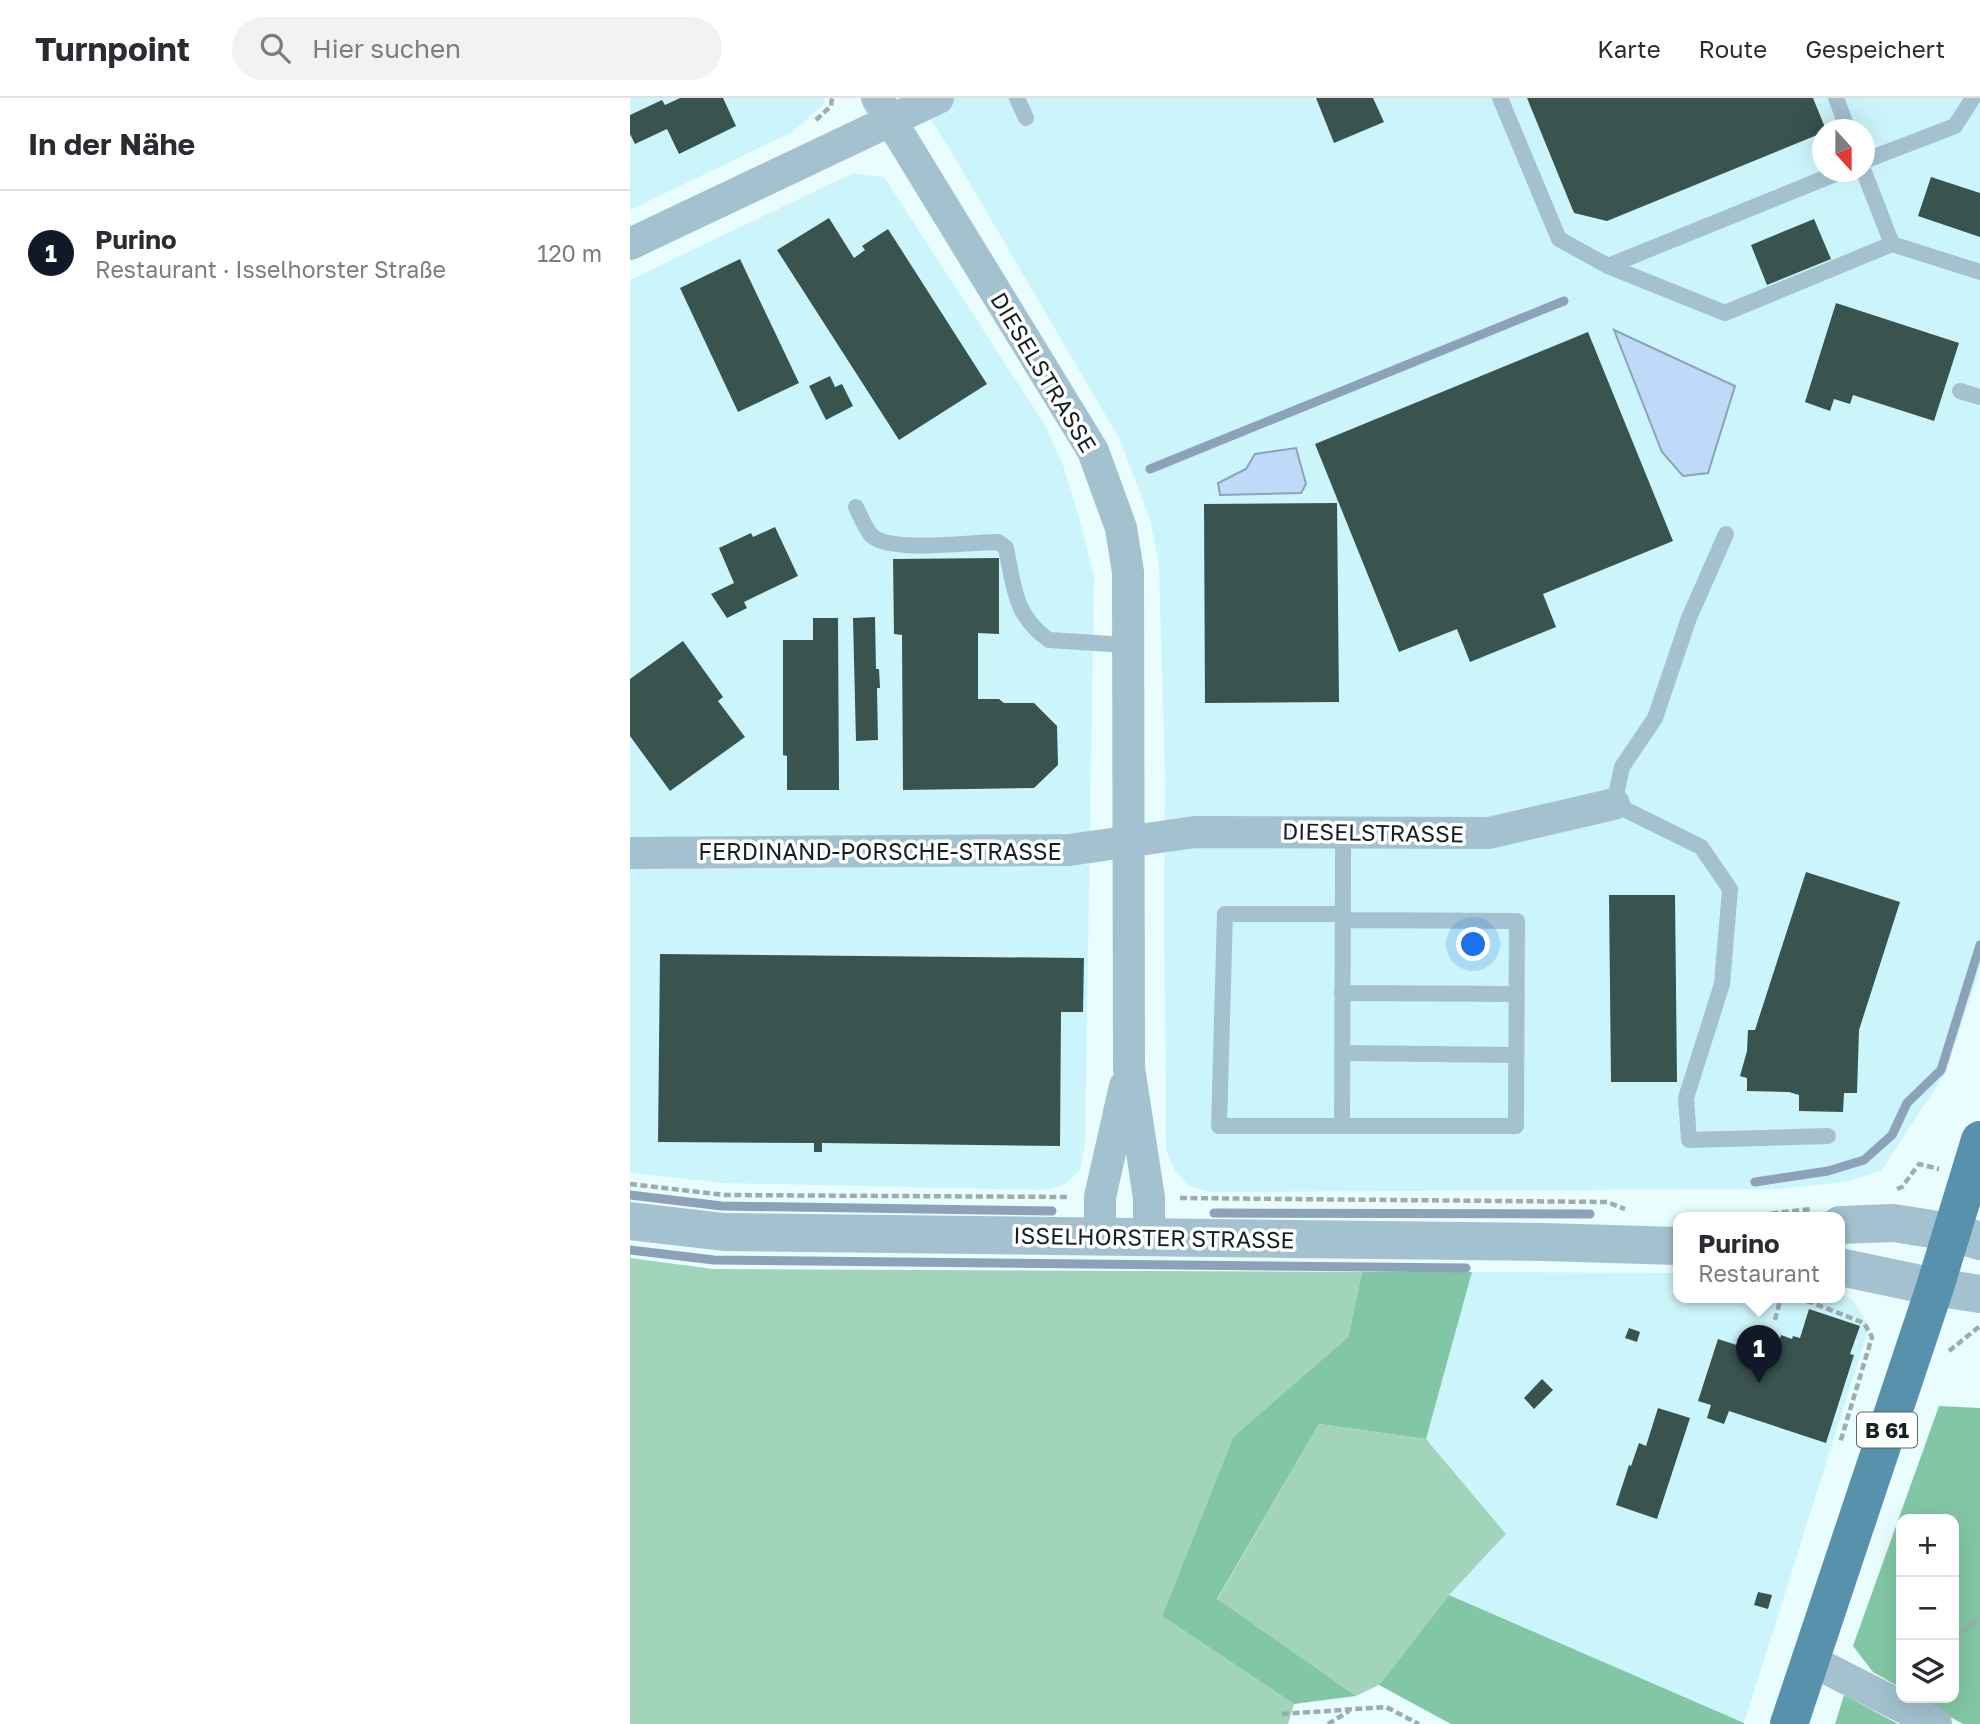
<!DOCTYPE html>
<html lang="de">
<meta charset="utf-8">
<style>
:root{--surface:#fff;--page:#f2f2f3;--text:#2b2b33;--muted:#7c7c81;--line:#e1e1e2;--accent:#111827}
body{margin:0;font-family:"Golos Text",sans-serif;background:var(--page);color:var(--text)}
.controls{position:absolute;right:21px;bottom:21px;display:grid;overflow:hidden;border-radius:14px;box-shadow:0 7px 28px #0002}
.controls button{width:63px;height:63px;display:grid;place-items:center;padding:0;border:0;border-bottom:2px solid var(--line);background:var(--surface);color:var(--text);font:35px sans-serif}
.compass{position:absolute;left:1182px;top:21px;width:63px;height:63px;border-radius:50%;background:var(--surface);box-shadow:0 7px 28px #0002;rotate:159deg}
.you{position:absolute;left:844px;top:847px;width:24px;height:24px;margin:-18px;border:5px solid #fff;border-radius:50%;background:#1a73e8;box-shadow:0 0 0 10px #1a73e833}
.badge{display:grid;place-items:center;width:46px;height:46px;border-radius:50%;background:var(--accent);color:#fff;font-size:23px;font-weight:700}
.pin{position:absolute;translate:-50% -58px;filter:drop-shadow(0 2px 4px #0008)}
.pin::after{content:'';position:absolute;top:37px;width:24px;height:21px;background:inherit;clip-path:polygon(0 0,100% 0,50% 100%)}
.popup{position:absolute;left:1043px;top:1114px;width:172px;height:91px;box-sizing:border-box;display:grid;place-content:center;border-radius:14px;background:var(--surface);filter:drop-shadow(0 2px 5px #0005);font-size:23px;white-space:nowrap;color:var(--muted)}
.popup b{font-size:26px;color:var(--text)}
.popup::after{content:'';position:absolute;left:50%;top:100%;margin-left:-14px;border:14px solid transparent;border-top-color:var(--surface)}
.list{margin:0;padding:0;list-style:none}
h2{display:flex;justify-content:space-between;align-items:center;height:91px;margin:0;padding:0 28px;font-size:30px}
h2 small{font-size:23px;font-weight:400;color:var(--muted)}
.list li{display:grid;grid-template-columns:46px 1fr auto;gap:21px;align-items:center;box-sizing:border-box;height:126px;padding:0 28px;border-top:2px solid var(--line)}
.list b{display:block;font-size:26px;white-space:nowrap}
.list p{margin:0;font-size:23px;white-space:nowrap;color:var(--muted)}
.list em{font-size:23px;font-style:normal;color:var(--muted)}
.icon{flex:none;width:38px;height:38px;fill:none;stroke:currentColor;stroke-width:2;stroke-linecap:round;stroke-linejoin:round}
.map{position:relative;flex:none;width:1350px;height:1626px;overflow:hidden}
header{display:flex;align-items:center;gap:42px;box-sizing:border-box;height:98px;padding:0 35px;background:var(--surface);border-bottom:2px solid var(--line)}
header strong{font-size:33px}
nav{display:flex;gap:38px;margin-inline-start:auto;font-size:24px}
.search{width:490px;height:63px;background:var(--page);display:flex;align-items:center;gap:18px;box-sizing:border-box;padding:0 24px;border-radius:38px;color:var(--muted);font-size:26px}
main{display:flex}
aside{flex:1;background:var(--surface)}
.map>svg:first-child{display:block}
</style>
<header>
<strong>Turnpoint</strong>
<div class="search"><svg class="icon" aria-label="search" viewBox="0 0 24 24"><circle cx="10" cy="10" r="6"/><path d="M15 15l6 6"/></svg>Hier suchen</div>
<nav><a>Karte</a><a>Route</a><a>Gespeichert</a></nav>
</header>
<main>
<aside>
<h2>In der Nähe<small></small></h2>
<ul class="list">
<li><span class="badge">1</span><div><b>Purino</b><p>Restaurant · Isselhorster Straße</p></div><em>120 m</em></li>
</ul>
</aside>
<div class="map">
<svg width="1350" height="1626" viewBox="0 0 1350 1626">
<rect width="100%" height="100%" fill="#e9fcfe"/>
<g fill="#ccf5fb" fill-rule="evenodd">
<polygon points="0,0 194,0 195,5 162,34 0,112"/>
<path d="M287 0H1350V871L1316 974 1251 1073 1214 1084 1148 1091 579 1094 559 1088 544 1072 536 1052 534 810 535 678 529 468 520 421 490 342 321 53ZM1192 32H1234V74H1192Z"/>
<polygon points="223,75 254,79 415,327 433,367 449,419 464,479 455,1047 450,1072 434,1087 414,1092 94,1085 0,1075 0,182"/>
<polygon points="842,1174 1048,1175 1048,1199 1210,1199 1210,1197 1223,1201 1239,1229 1114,1625 819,1497 876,1436 796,1341"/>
</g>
<g fill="#a1d4ba">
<polygon points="0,1160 83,1171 732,1174 718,1239 603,1339 532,1518 664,1606 658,1626 0,1626"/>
<polygon points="689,1326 796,1341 876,1436 819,1497 749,1587 726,1598 587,1502"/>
</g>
<g fill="#82c7a5">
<polygon points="732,1174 842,1174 796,1341 689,1326 587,1501 726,1598 664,1606 532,1518 603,1339 718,1239"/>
<polygon points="1309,1308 1350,1310 1350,1626 1333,1626 1287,1600 1324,1600 1324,1421 1271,1421 1271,1590 1243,1574 1223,1548"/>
<polygon points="819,1497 1114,1625 1114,1626 821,1626 749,1587"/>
<polygon points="1214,1597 1268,1626 1205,1626"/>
</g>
<g fill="#bfdaf8" stroke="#8ca2b8" stroke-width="2">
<polygon points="984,232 1105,288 1078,375 1053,378 1032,354"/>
<polygon points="666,350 676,386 671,395 590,397 588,385 616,371 625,356"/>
</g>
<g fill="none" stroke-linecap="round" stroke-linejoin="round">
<g stroke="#8ca2b8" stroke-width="9">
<polyline points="520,371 934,203"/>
<polyline points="1125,1084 1198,1073 1234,1062 1262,1037 1277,1005 1311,972 1350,847"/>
<polyline points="0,1097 92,1108 422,1113"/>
<polyline points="584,1115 960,1116"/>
<polyline points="0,1152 84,1162 836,1170"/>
</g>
</g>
<g fill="#39534f">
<polygon points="50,0 93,0 106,28 49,56 37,31 5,46 0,36 0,17 32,2 35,7"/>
<polygon points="686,0 743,0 754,24 704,45"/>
<polygon points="897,0 1183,0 1196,32 1192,32 1192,35 977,123 944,115"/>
<polygon points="1301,79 1350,95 1350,139 1288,118"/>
<polygon points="199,120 224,160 235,152 232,148 258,131 357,286 269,342 147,152"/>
<polygon points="1184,121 1201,161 1137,187 1121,147"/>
<polygon points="110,161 169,285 108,314 50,190"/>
<polygon points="1206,205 1329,245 1304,323 1223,297 1220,306 1204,301 1200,313 1175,304"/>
<polygon points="958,234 1043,443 913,496 926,529 840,564 827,531 769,554 685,346"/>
<polygon points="200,278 205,289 212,286 223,308 196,322 179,288"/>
<polygon points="707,405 709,604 575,605 574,406"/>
<polygon points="145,429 168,478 114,504 117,510 97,520 81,496 104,485 89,450 121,435 123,439"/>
<polygon points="369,460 369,536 348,535 348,601 369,601 374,605 404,605 427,628 428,667 404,690 273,692 272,537 264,536 263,461"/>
<polygon points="245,519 246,571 249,571 250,590 247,590 248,642 226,643 223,520"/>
<polygon points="183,520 208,520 209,692 157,692 157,658 153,657 153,542 183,542"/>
<polygon points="53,543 93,599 88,603 115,639 40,693 0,638 0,581"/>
<polygon points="1176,774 1270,804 1229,932 1227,995 1214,995 1213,1014 1169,1013 1169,997 1159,994 1117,993 1117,980 1110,978 1117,953 1118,932 1125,932"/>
<polygon points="979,797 1045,797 1047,984 981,984"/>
<polygon points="30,856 454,860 453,914 431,914 430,1048 192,1045 192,1054 184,1054 184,1045 28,1044"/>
<polygon points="1179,1211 1230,1228 1220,1256 1224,1257 1196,1345 1099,1313 1094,1326 1077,1320 1081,1307 1068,1303 1088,1241 1144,1259 1151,1237 1162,1241 1163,1238 1170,1240"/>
<polygon points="999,1230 1010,1234 1007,1244 995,1240"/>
<polygon points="912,1281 923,1292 904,1311 894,1300"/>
<polygon points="1028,1310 1060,1320 1027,1421 986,1407 999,1367 1001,1368 1009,1345 1016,1348"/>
<polygon points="1128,1494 1142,1497 1138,1511 1124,1507"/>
</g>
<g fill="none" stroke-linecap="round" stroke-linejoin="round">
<g stroke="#9dadaf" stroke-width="4.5" stroke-dasharray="7 3.5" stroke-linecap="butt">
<polyline points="186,22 201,8 202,0"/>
<polyline points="0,1086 94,1097 439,1099"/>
<polyline points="1267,1091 1272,1089 1289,1066 1309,1071"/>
<polyline points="550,1100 977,1104 995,1111"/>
<polyline points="1110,1119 1181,1111"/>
<polyline points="1156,1199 1180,1204 1234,1225 1242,1239 1210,1345"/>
<polyline points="1145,1222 1151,1199"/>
<polyline points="1319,1253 1350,1228"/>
<polyline points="1324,1540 1350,1520"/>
<polyline points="652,1616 756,1609 789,1626"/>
<polyline points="698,1626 719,1613"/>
</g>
<g stroke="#a3c1cf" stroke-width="16">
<polyline points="387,0 396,20"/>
<polyline points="870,0 929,141 978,168 1095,215 1262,146"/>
<polyline points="1206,0 1218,32"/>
<polyline points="1234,63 1325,28 1343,0"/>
<polyline points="1234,74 1262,146 1350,174"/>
<polyline points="978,168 1210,74"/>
<polyline points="1330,293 1350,299"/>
<path d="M226 409C230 417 235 431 242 438 262 455 340 444 368 444L376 450C384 488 384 518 419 542L496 547"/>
<polyline points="1096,436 1059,520 1025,620 992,669 984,706 1071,749 1100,791 1092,886 1056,1000 1059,1042 1198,1038"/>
<polyline points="713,822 887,823 886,1028 712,1028 713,776 713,734"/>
<polyline points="712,895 887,896"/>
<polyline points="712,955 886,957"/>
<polyline points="712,1028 589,1028 595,816 713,816"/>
</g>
<g stroke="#a3c1cf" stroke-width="32">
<polyline points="247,0 463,353 491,430 498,474 499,970 519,1100 519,1140"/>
<polyline points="0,146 308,0"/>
<polyline points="0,755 439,752 565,734 859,735 984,706"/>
<polyline points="470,1139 470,1099 495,988"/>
<polyline points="1180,1562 1306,1626"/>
</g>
<g stroke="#a3c1cf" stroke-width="38">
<polyline points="0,1123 94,1134 913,1144 1048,1148"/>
<polyline points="1210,1127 1263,1125 1321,1134 1350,1143"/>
<polyline points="1210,1169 1305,1189 1350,1196"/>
</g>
<polyline stroke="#5891ac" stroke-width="38" points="1159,1626 1305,1189 1350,1042"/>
</g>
<g text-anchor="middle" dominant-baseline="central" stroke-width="7" stroke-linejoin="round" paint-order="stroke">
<rect fill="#fff" stroke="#5c6465" stroke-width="2" x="1227" y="1314.5" width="60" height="35" rx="5"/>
<g font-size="21" font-weight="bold" fill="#162123">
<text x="1257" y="1332">B 61</text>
</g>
<g font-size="23" fill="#162123" stroke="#fff">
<text transform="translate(414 274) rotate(59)">DIESELSTRASSE</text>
<text transform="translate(743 734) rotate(1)">DIESELSTRASSE</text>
<text x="250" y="753">FERDINAND-PORSCHE-STRASSE</text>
<text transform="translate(524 1139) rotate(1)">ISSELHORSTER STRASSE</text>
</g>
</g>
</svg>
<div class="controls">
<button>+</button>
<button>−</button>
<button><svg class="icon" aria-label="layers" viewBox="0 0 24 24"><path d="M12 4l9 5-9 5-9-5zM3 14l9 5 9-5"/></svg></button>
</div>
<svg class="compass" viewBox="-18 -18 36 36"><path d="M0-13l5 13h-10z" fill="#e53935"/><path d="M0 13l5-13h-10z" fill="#7c7c81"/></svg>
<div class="you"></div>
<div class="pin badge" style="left:1129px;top:1285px">1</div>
<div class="popup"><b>Purino</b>Restaurant</div>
</div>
</main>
